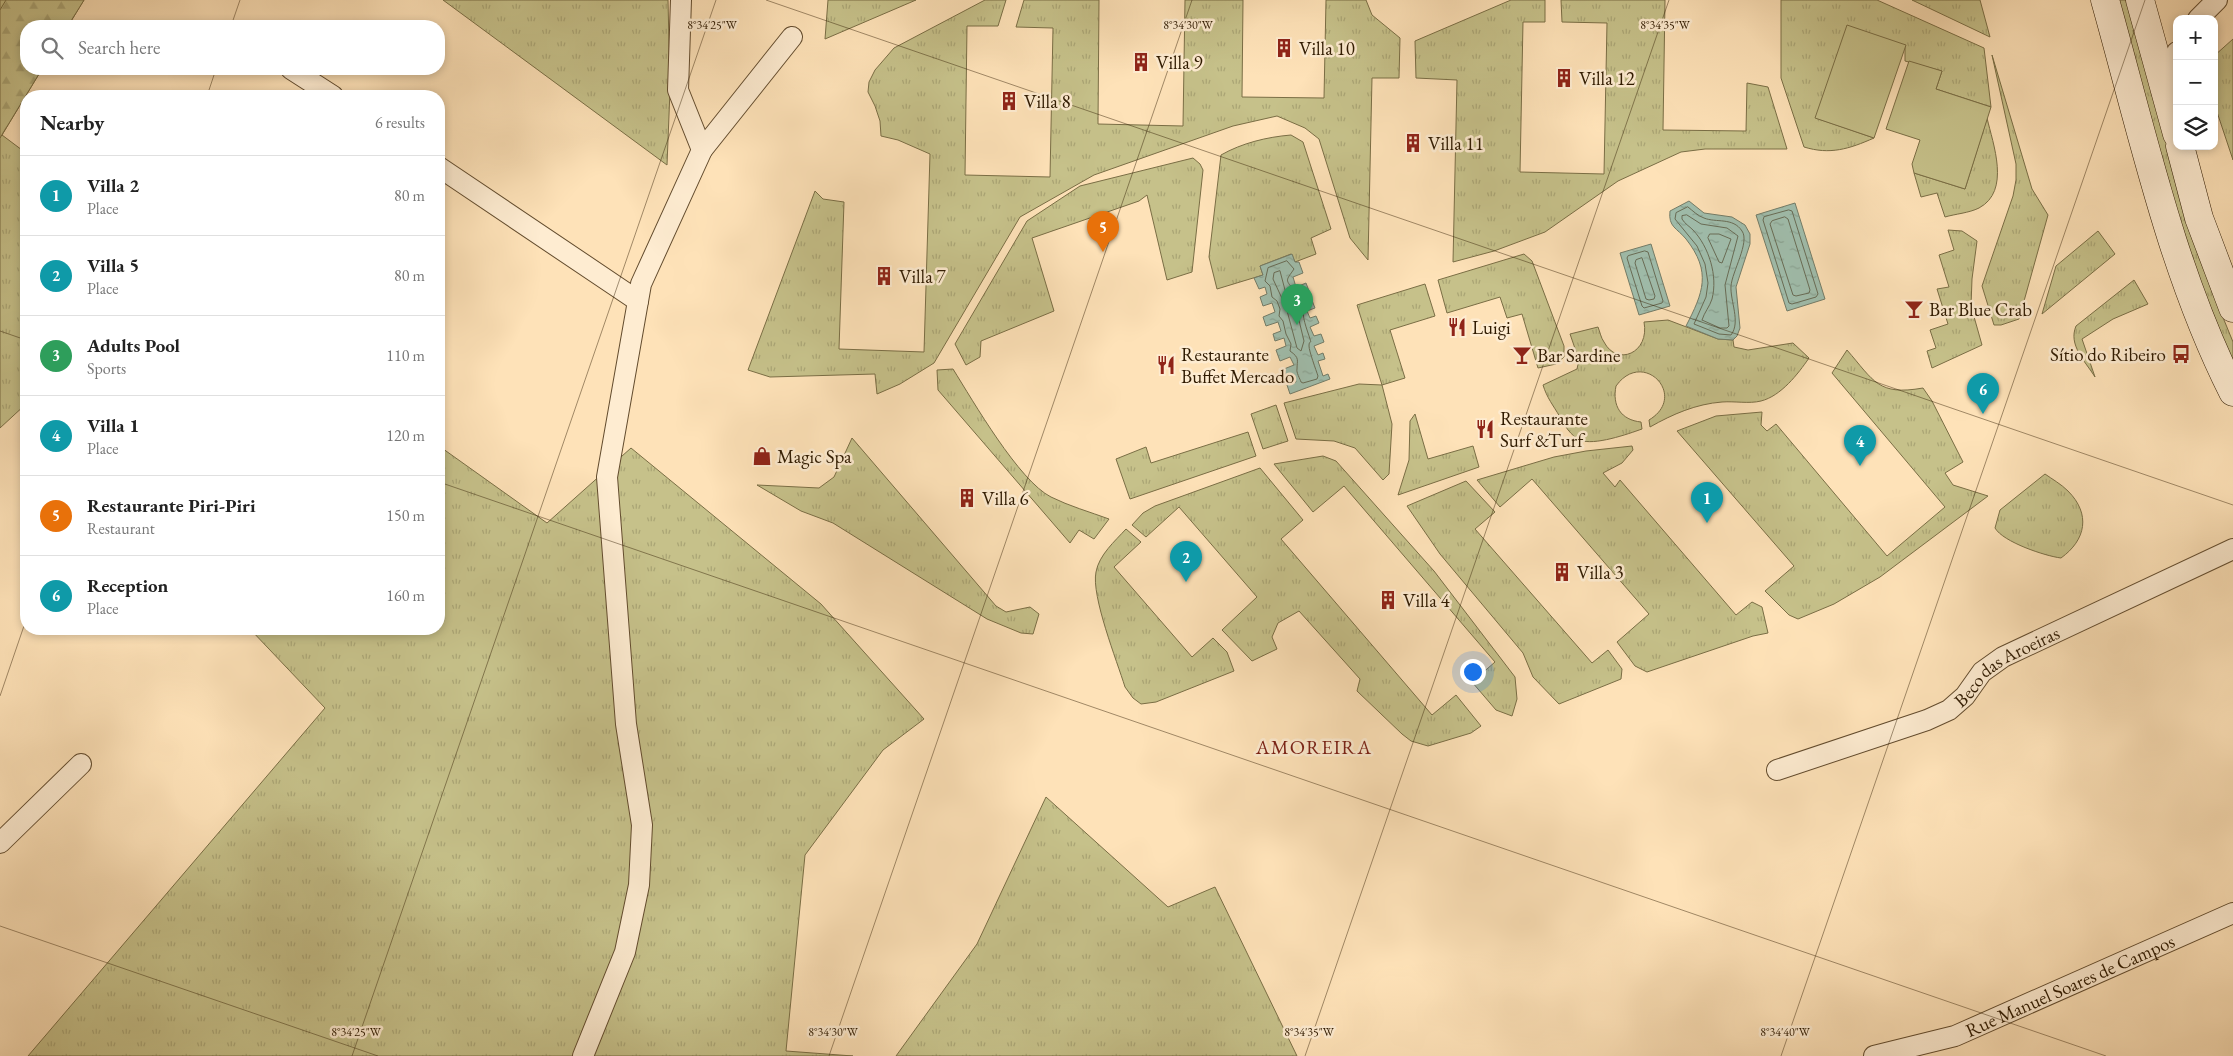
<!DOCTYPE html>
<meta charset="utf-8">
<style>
:root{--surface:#fff;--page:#f6f6f6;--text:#222;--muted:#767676;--line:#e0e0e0;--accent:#8f2418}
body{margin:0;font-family:"EB Garamond",serif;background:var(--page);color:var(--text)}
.controls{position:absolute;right:15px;top:15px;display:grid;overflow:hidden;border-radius:10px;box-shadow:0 2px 8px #0003}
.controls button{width:45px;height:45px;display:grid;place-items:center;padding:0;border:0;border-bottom:1px solid var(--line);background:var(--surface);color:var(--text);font:25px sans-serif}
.you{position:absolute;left:1472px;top:671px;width:18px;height:18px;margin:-12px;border:4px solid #fff;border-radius:50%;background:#1a73e8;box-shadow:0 0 0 8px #1a73e833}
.badge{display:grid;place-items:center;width:32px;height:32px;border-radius:50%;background:var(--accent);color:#fff;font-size:16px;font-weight:700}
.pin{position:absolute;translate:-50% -41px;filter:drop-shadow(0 1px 2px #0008)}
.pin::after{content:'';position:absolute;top:26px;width:18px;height:15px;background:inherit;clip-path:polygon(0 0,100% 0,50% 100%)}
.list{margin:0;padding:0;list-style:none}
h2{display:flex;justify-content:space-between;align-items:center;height:65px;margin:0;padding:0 20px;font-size:21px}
h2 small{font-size:16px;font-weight:400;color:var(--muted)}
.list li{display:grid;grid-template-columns:32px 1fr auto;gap:15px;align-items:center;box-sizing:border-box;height:80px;padding:0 20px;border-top:1px solid var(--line)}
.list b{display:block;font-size:19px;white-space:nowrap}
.list p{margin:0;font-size:16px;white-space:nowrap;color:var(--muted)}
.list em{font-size:16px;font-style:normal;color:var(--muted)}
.icon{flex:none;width:28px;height:28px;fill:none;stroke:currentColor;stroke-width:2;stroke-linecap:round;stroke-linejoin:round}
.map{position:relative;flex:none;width:2233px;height:1056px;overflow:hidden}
.search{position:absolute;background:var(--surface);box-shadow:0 2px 8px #0003;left:20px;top:20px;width:425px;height:55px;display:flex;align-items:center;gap:12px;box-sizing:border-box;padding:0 18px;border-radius:20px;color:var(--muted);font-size:19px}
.panel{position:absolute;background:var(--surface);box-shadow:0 2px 8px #0003;left:20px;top:90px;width:425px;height:545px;border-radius:20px}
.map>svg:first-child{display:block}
</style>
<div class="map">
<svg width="2233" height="1056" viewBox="0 0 2233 1056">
<defs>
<pattern id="grass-tufts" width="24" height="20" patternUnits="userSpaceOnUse" patternTransform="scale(1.25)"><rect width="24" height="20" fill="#c6c18a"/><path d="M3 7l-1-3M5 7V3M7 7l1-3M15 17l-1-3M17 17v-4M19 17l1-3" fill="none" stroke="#aaa575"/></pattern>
<pattern id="forest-firs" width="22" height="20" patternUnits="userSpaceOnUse" patternTransform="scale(1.25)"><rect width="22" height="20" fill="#c6c18a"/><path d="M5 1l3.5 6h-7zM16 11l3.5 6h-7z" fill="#aaa575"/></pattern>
<pattern id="water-ripples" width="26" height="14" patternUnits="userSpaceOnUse" patternTransform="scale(1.25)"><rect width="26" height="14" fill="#a0bead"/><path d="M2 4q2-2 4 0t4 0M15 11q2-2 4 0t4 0" fill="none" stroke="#8aa393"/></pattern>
</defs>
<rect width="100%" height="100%" fill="#fee2b8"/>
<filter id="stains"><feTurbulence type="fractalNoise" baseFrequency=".004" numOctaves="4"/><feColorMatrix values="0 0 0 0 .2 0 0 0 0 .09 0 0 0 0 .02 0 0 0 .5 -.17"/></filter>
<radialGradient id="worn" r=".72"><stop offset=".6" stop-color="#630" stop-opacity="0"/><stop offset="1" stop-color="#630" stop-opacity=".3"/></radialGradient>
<g fill="url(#grass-tufts)" stroke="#7a6e45">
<polygon points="0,0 84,0 68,26 26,26 26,69 42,69 2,135 26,153 26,404 0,428"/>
<polygon points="443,0 668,0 670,90 667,165"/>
<polygon points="828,0 916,0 825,39"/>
<polygon points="985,0 1006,0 998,26 967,26 965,175 1050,177 1053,28 1016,27 1024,0 1099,0 1098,124 1183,126 1185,0 1243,0 1242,97 1324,98 1326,0 1366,0 1372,15 1400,38 1399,78 1372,78 1368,260 1350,238 1319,139 1305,128 1277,116 1233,126 1094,175 1020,217 934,363 900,384 877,394 875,374 770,377 748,370 815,191 823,199 844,202 839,349 924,352 930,154 898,140 881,136 880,121 875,106 868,92 869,82 875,70 894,48"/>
<polygon points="1511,0 1545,0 1545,22 1523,22 1520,172 1604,174 1607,23 1562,22 1561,0 1665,0 1663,130 1746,131 1747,83 1768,87 1787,149 1705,149 1681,152 1618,181 1545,232 1494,251 1453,262 1457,80 1416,78 1415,41"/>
<path d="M1781 0H1877L1984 48 1991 107 1936 89 1942 71 1905 61V45L1816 118 1874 138C1849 149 1830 155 1804 147L1781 78Z"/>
<polygon points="1912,0 1980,0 1990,37"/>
<polygon points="2117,0 2127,0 2211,288 2233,342 2233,364 2190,256"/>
<polygon points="2233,39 2233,160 2214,103 2214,56"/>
<polygon points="1992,55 2032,189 2048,215 2019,319 2001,325 1994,325 1982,286 2013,196 2016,180 2016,164"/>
<path d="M1987 118C1993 144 2011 191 1979 208 1969 213 1955 214 1945 217L1937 193 1921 197 1914 173 1965 189Z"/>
<path d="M1291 135 1303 142 1331 229 1311 238 1316 254 1295 262 1291 254 1260 266 1263 275 1217 289 1209 257 1221 155C1242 143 1267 137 1291 135Z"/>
<polygon points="1193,158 1200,164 1203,170 1192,272 1167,280 1147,195 1139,201 1032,238 1054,311 981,341 980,357 966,365 955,344 1027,221 1080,186"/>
<polygon points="1948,230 1962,231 1977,241 1972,279 1971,306 1982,345 1932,368 1927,351 1936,348 1930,330 1948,324 1937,289 1949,287 1939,255 1954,250"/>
<polygon points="2098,231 2115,254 2042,314 2056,266"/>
<polygon points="1524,254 1532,261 1564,346 1564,357 1556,364 1538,368 1522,314 1507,318 1500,297 1447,313 1438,280"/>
<path d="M2134 280 2148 304 2113 319 2082 339 2095 377C2085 361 2068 345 2076 326Z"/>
<polygon points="1425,284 1435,316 1390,330 1405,378 1382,385 1392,424 1389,474 1383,480 1355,448 1334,441 1296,439 1284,403 1359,384 1382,385 1357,305"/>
<path d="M1668 320 1718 339 1733 340 1734 347 1748 350 1793 343 1809 358C1798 374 1781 396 1761 401 1749 404 1735 401 1722 402 1696 404 1673 414 1650 427L1649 420C1689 396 1643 348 1616 386 1612 406 1621 420 1641 422L1642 429C1628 434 1594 446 1580 440 1570 435 1565 426 1560 417 1553 405 1547 398 1543 385L1577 369 1579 360 1570 334 1598 327C1600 332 1601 338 1604 342 1617 367 1650 353 1644 322Z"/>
<path d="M1847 350C1874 381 1878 396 1923 388L1932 401 1963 462 1945 473 1953 485 1988 496 1880 577 1834 604 1798 619 1789 615 1765 591 1794 566 1677 431 1716 416 1762 412 1761 425 1767 431 1776 424 1887 556 1945 507 1832 373Z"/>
<path d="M953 369C973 401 1019 481 1051 497 1069 506 1090 512 1109 519L1094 539 1079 530 1070 543 938 390 937 370Z"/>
<polygon points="1276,405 1288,441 1263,449 1251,414"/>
<polygon points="1415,414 1428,459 1473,446 1479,467 1398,495 1409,460 1410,421"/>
<polygon points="1248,432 1256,456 1130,499 1116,459 1146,447 1151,463"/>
<polygon points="852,438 996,606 1006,612 1030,607 1039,614 1033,634 1021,633 987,619 833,523 801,511 757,485 819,488 834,477"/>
<polygon points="439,446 547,523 631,448 821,604 924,719 883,750 805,855 786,1051 853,1056 28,1056 325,708 250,629 439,629"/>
<polygon points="1632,446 1633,450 1622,463 1603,473 1615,487 1620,480 1736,615 1752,602 1762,607 1768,633 1753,636 1647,672 1635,666 1617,642 1649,614 1532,479 1500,507 1477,480 1554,457 1586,451"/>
<polygon points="1323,456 1336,461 1434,571 1515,677 1517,699 1512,716 1496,710 1472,682 1495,662 1344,486 1313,512 1274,464"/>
<polygon points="1260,468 1303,520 1281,539 1432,715 1456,695 1481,726 1471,733 1428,746 1411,741 1402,734 1357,691 1360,679 1299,611 1278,623 1272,637 1277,649 1252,661 1222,630 1257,597 1179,507 1146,537 1132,525 1143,513 1155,506"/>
<path d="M2045 474C2052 479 2061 484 2068 491 2091 514 2086 540 2061 558 2045 556 2003 542 1995 528L2000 510Z"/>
<polygon points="1466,481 1495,512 1475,529 1592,663 1608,650 1622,669 1621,679 1559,704 1533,677 1523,653 1440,554 1407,506"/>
<path d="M1126 529 1141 542 1114 567 1192 657 1213 638 1227 652 1234 671 1156 702 1141 704 1133 698 1125 687C1117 661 1091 596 1096 572 1099 555 1115 541 1126 529Z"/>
<polygon points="1046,797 1168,907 1215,887 1297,1056 896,1056 977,944"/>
</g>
<polygon fill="url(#forest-firs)" stroke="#7a6e45" points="6,0 84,0 68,26 26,26 26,69 42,69 0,138 0,10"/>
<g fill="#c6c18a" stroke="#7a6e45">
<polygon points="1847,25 1906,45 1874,138 1815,118"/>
<polygon points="1909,61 1942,71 1936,89 1991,107 1965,189 1914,173 1912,164 1920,140 1886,129"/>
</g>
<g fill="url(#water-ripples)" stroke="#737c68">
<path d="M1689 201 1704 213 1732 217 1745 225 1750 234V244L1736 287 1740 328 1737 336 1733 340 1718 339 1686 326C1703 293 1712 272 1686 239 1677 228 1668 227 1670 211Z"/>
<polygon points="1795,203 1825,299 1787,311 1756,215"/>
<polygon points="1651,244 1670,306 1639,315 1620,253"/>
<polygon points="1292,254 1295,262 1299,262 1303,273 1293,277 1296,287 1306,283 1309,291 1302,294 1305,300 1311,298 1315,308 1307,311 1310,318 1316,316 1319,323 1310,327 1314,336 1321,334 1324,342 1314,346 1318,355 1323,353 1325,359 1318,361 1323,376 1328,374 1330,379 1290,394 1287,385 1296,382 1293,374 1286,376 1284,369 1294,365 1290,357 1280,361 1276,350 1286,346 1284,338 1275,341 1273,334 1281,331 1278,322 1266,326 1263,317 1275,312 1272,303 1263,306 1260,297 1267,294 1265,287 1259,289 1254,278 1263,275 1260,266"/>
</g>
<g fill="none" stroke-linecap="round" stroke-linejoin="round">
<g stroke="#686c56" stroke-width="1">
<path d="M1688 207C1693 211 1698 216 1704 218 1716 223 1733 217 1742 231 1750 242 1732 272 1731 286 1730 301 1741 322 1731 335L1719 334 1694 324 1706 297 1708 283 1705 264 1697 246 1675 219 1676 213Z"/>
<polygon points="1789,210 1792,211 1818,294 1816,297 1792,304 1789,303 1763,220 1764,217"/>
<path d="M1687 215 1701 224 1727 228 1738 236 1725 285 1729 326 1727 328H1720L1702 320C1704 313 1710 306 1712 299 1718 276 1709 247 1693 230 1689 226 1685 224 1682 219V216Z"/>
<polygon points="1785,217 1788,219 1810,290 1809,293 1796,296 1793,295 1770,224 1772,221"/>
<polygon points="1710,234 1719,234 1731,239 1722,263 1719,262 1708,238"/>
<polygon points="1645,251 1648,252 1663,301 1662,303 1644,308 1642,306 1627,258 1628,256"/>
<polygon points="1642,258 1655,296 1654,299 1649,300 1646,299 1635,263 1636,260"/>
<path d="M1287 261 1294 269C1286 281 1284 279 1296 292 1300 295 1300 302 1304 306 1301 316 1307 329 1310 339 1312 345 1309 339 1309 346 1309 351 1316 370 1318 376L1317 379 1303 383 1301 382C1300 379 1296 372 1297 369 1297 360 1300 358 1290 351L1291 344 1286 334 1283 321 1279 316 1280 309 1277 301 1272 297 1270 286 1265 281 1268 268Z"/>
<polygon points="1280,271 1285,290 1296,308 1304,341 1301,351 1297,348 1286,307 1273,279 1274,273"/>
</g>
<g stroke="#634c2e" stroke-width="22">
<g id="minor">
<polyline points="2198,19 2217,0"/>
<polyline points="291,69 333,96"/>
<polyline points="2166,93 2177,52"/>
<polyline points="702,150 792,37"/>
<polyline points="439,167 638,301"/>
<path id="s1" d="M1777 770 1927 720 1949 710 1965 696 1982 672 2003 657 2233 549"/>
<polyline points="0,843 81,764"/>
<polyline points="583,1056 625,952 639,885 642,825 626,724 607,477 641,284 702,150 678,90 681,0"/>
<path id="s2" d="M1874 1056 1955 1036 2233 913"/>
</g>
</g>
<g stroke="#2f1a00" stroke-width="29">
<g id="secondary">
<path d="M2105 0C2142 131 2171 269 2233 392"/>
<polyline points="2140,0 2177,134"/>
<polyline points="2180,146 2199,218 2233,308"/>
</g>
</g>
<use href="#minor" stroke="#feecd1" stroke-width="20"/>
<use href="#secondary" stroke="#feecd1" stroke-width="28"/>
</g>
<path fill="none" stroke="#2f1a00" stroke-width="1" stroke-opacity="0.45" d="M766 0 2233 505M231 26 240 0M207 96 216 69M0 331 26 340M439 482 2106 1056M0 696 26 620M0 926 378 1056M352 1056 716 0M829 1056 1192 0M1305 1056 1669 0M1781 1056 2145 0"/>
<defs>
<g id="building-bare" transform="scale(1.5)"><path d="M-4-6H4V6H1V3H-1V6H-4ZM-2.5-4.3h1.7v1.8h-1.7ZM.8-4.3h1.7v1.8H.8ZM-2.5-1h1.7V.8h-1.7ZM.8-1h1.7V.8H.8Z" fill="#8f2418" stroke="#feecd1" stroke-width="2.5" paint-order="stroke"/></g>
<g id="bar-bare" transform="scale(1.5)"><path d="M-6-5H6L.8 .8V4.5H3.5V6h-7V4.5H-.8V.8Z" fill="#8f2418" stroke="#feecd1" stroke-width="2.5" paint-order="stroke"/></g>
<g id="restaurant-bare" transform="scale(1.5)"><path d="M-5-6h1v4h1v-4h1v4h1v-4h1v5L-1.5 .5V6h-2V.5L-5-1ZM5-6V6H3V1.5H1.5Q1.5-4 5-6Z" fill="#8f2418" stroke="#feecd1" stroke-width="2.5" paint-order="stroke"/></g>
<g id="bus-bare" transform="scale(1.5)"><path d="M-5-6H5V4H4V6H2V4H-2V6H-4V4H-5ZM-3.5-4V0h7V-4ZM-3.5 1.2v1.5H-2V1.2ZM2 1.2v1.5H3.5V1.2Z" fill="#8f2418" stroke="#feecd1" stroke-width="2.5" paint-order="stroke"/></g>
<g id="shop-bare" transform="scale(1.5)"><path d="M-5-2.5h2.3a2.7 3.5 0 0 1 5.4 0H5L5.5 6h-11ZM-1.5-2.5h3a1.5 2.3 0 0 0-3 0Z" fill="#8f2418" stroke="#feecd1" stroke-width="2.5" paint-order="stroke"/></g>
</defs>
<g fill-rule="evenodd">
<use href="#building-bare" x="1284" y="48"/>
<use href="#building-bare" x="1141" y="62"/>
<use href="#building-bare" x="1564" y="78"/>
<use href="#building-bare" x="1009" y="101"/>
<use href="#building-bare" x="1413" y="143"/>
<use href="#building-bare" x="884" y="276"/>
<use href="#bar-bare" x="1914" y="309"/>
<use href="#restaurant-bare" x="1457" y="327"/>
<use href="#bus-bare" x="2181" y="354"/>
<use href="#bar-bare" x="1522" y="355"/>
<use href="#restaurant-bare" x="1166" y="365"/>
<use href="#restaurant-bare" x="1485" y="429"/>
<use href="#shop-bare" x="762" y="456"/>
<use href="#building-bare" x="967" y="498"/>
<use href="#building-bare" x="1562" y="572"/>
<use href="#building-bare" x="1388" y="600"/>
</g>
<g text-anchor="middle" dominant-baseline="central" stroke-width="5" stroke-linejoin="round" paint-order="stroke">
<g font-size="19" fill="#2f1a00" stroke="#feecd1" text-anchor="start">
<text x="1299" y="48">Villa 10</text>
<text x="1156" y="62">Villa 9</text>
<text x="1579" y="78">Villa 12</text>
<text x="1024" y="101">Villa 8</text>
<text x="1428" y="143">Villa 11</text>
<text x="899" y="276">Villa 7</text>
<text x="1929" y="309">Bar Blue Crab</text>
<text x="1472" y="327">Luigi</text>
<text x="1181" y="354">Restaurante<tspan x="1181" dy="22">Buffet Mercado</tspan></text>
<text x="2166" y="354" text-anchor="end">Sítio do Ribeiro</text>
<text x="1537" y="355">Bar Sardine</text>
<text x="1500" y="418">Restaurante<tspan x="1500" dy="22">Surf &amp;Turf</tspan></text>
<text x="777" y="456">Magic Spa</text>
<text x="982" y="498">Villa 6</text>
<text x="1577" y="572">Villa 3</text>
<text x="1403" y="600">Villa 4</text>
</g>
<g font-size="19" fill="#2f1a00" stroke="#feecd1">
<text stroke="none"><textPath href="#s1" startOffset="256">Beco das Aroeiras</textPath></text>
<text stroke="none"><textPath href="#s2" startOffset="209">Rue Manuel Soares de Campos</textPath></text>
</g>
<g font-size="20" letter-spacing="1" fill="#7a1f14" stroke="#feecd1">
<text x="1314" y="747">AMOREIRA</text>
</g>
</g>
<g font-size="12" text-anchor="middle" fill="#2f1a00" stroke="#feecd1" stroke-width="5" stroke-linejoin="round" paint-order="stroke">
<text x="712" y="29">8°34'25"W</text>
<text x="1188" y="29">8°34'30"W</text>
<text x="1665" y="29">8°34'35"W</text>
<text x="356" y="1036">8°34'25"W</text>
<text x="833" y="1036">8°34'30"W</text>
<text x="1309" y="1036">8°34'35"W</text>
<text x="1785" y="1036">8°34'40"W</text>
</g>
<rect width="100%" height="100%" filter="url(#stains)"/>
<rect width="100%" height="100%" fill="url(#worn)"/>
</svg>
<div class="controls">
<button>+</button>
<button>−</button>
<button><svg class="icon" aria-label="layers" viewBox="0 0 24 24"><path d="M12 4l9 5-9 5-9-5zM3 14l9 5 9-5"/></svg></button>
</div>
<div class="you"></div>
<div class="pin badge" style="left:1707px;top:523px;background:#0f9aa8">1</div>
<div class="pin badge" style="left:1186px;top:582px;background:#0f9aa8">2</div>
<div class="pin badge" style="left:1297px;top:325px;background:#2e9e5b">3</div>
<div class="pin badge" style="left:1860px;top:466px;background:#0f9aa8">4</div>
<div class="pin badge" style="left:1103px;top:252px;background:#e8710a">5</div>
<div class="pin badge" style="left:1983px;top:414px;background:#0f9aa8">6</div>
<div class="search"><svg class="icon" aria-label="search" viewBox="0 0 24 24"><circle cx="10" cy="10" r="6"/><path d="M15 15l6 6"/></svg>Search here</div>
<section class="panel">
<h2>Nearby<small>6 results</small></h2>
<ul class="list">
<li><span class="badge" style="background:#0f9aa8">1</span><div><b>Villa 2</b><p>Place</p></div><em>80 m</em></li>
<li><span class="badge" style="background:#0f9aa8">2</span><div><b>Villa 5</b><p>Place</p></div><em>80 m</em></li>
<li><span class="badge" style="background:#2e9e5b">3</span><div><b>Adults Pool</b><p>Sports</p></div><em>110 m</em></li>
<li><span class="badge" style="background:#0f9aa8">4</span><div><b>Villa 1</b><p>Place</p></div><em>120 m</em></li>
<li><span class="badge" style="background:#e8710a">5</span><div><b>Restaurante Piri-Piri</b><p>Restaurant</p></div><em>150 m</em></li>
<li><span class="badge" style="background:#0f9aa8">6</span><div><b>Reception</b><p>Place</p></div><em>160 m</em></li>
</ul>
</section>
</div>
